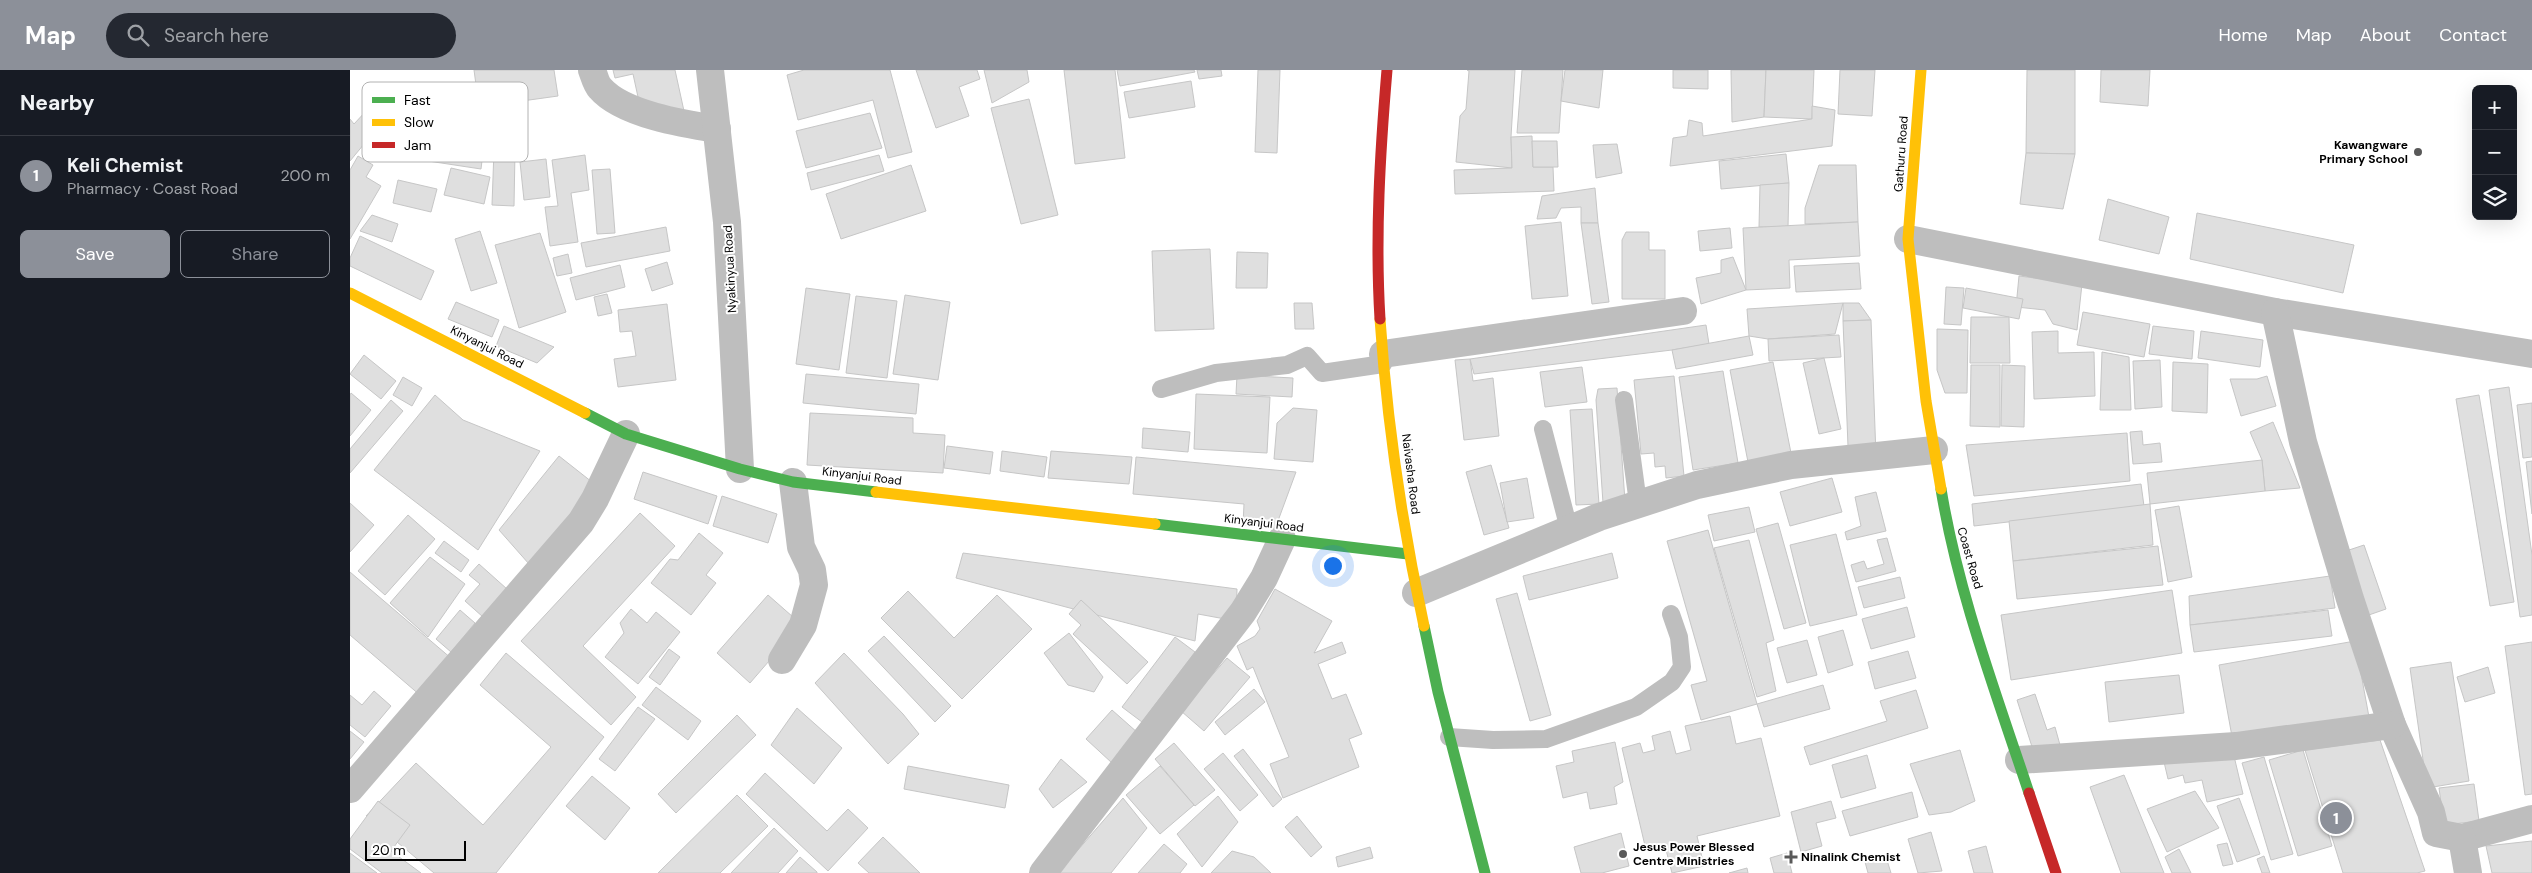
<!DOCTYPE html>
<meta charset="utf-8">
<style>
:root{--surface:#171b24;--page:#242831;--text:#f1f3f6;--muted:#9ea1a6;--line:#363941;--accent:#8c9099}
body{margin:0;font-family:"DM Sans",sans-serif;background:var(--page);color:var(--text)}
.controls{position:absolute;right:15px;top:15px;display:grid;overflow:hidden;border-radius:8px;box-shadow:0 5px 20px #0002}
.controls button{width:45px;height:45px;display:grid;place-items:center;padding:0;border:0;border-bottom:1px solid var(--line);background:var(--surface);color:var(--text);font:25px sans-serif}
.scale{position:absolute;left:15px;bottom:12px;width:101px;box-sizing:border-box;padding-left:5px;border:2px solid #000;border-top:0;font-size:14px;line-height:18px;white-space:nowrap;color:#000;-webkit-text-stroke:4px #fff;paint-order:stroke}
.you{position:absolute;left:982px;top:495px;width:18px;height:18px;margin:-12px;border:4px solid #fff;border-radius:50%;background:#1a73e8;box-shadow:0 0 0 8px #1a73e833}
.badge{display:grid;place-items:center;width:32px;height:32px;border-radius:50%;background:var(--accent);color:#fff;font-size:16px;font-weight:700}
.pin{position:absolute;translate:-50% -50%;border:2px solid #fff;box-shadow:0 1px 5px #0006}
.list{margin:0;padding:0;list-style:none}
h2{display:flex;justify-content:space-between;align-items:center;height:65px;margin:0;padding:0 20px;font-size:21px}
h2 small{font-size:16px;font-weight:400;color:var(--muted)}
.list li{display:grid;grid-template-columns:32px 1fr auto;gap:15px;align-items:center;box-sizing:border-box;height:80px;padding:0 20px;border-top:1px solid var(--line)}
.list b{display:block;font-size:19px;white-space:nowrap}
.list p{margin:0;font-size:16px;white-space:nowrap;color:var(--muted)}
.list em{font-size:16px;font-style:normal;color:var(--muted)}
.actions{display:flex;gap:10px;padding:15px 20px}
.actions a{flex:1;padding:11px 0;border:1px solid var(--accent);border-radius:8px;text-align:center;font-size:18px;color:var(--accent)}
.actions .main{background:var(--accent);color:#fff}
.icon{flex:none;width:28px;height:28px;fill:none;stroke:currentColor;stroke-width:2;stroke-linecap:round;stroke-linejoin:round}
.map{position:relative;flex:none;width:2182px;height:803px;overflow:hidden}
header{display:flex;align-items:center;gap:30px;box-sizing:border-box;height:70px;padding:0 25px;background:var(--accent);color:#fff}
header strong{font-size:24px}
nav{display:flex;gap:28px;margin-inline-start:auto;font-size:18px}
.search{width:350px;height:45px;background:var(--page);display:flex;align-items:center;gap:12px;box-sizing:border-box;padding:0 18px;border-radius:28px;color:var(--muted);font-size:19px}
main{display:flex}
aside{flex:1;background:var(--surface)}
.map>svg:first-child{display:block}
</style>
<header>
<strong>Map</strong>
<div class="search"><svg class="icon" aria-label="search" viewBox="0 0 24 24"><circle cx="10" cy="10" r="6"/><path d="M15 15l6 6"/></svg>Search here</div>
<nav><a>Home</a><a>Map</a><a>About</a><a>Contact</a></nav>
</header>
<main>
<aside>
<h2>Nearby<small></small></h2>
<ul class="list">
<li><span class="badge">1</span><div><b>Keli Chemist</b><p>Pharmacy · Coast Road</p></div><em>200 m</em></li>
</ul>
<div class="actions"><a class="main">Save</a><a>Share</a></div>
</aside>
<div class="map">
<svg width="2182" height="803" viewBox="0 0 2182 803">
<rect width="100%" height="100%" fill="#fff"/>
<g fill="#dfdfdf" stroke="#c6c6c6">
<polygon points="124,0 204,0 208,26 129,37"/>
<polygon points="263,0 325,0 334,41 293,50 283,4 265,8"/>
<polygon points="454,0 540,0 562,82 538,88 523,30 448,50 437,5"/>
<polygon points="566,0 627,0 630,9 609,17 619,46 586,58"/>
<polygon points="634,0 677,0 679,12 642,33"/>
<polygon points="714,0 765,0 775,88 725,94"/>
<polygon points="767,0 844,0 845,2 770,16"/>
<polygon points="847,0 871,0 872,6 849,9"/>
<polygon points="908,0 930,0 927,83 905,82"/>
<polygon points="1117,0 1165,0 1161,67 1162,98 1106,92 1110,46 1116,39 1119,1"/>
<polygon points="1172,0 1213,0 1209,63 1167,63"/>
<polygon points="1215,0 1253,0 1249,38 1211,31"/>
<polygon points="1323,0 1358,0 1358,19 1323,18"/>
<polygon points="1381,0 1416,0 1414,47 1382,52"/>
<polygon points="1416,0 1464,0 1462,49 1414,47"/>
<polygon points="1490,0 1525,0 1522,46 1488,44"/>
<polygon points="1677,0 1725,0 1725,84 1676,83"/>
<polygon points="1751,0 1800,0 1798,36 1750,32"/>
<polygon points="841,11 845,37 779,48 774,22"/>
<polygon points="30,26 43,39 0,91 0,49 4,54"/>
<polygon points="679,29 708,145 671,154 641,38"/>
<polygon points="1462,36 1485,40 1482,76 1320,96 1323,68 1337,66 1339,50 1352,53 1353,66 1462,49"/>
<polygon points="520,43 532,78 456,98 446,61"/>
<polygon points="69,64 134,74 131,99 65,89"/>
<polygon points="1182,66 1183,97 1203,97 1204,121 1105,124 1104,100 1162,98 1161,67"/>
<polygon points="1182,71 1207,71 1208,97 1183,97"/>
<polygon points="1267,74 1272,103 1246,108 1243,75"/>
<polygon points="144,80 165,81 164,136 142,135"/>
<polygon points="1676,83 1725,84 1713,139 1670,134"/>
<polygon points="1436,84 1439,113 1371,119 1369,91"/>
<polygon points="235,85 239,120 221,123 228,172 200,176 195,137 208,136 202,90"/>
<polygon points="529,85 534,101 461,120 457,103"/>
<polygon points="8,86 23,95 16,107 31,116 0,169 0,100"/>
<polygon points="196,89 200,127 174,130 170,92"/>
<polygon points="561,95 576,141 491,169 476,124"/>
<polygon points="1469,95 1506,95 1508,152 1455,154 1455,138"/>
<polygon points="101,98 140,107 134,134 94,125"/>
<polygon points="260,99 265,163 247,164 242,100"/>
<polygon points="48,110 87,119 81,142 43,133"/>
<polygon points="1439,113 1438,157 1409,157 1410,115"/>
<polygon points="1245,118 1248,153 1231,153 1231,137 1211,138 1206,148 1187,149 1192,126"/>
<polygon points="1758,129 1819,147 1809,184 1749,170"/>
<polygon points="1847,143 2004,175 1993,223 1840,189"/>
<polygon points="22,145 48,154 42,172 10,161"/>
<polygon points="1211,152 1218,226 1182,229 1175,156"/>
<polygon points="1508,152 1510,186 1439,190 1440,218 1396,220 1393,158"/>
<polygon points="1231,153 1248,153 1259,232 1242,234"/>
<polygon points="316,157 320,181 236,197 231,173"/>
<polygon points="1380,158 1382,178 1350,181 1348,161"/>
<polygon points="130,161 147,213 121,221 105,169"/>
<polygon points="1276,162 1299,162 1299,180 1315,180 1315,229 1272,229 1272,170"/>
<polygon points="190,163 216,242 169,258 145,175"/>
<polygon points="10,166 84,201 71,230 0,196 0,188"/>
<polygon points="860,179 864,259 805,261 802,181"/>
<polygon points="887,182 918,183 917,218 886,218"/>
<polygon points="218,184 222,203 207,206 203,188"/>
<polygon points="1383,187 1396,220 1351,234 1346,208 1371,203 1371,190"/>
<polygon points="317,192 323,214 302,221 295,199"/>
<polygon points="1509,193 1511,219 1446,222 1444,196"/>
<polygon points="270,195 275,217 226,230 220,208"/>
<polygon points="1669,206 1732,214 1727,260 1703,254 1695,240 1666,237"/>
<polygon points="1596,217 1614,218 1611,255 1594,254"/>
<polygon points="456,218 500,224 489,300 446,294"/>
<polygon points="1616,218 1673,229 1669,249 1613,238"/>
<polygon points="257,224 262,243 248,246 244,227"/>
<polygon points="555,225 600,232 588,310 543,304"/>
<polygon points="506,226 547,231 537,308 496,303"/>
<polygon points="106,232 149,250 142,267 98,249"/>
<polygon points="944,233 962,233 964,259 945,259"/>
<polygon points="1493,233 1509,233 1521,250 1493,251"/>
<polygon points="1493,233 1485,264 1418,269 1399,266 1397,239"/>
<polygon points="317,234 326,310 268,317 264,289 286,286 282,261 270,262 268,240"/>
<polygon points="1733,242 1800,254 1794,287 1727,275"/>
<polygon points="1621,247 1659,247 1660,293 1620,293"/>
<polygon points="1521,250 1526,386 1498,376 1493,251"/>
<polygon points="1356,255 1359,274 1322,280 1124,304 1120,289"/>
<polygon points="154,256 204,277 187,293 146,276"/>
<polygon points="1803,256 1844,261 1842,289 1799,284"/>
<polygon points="1587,259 1618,260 1617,323 1595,323 1587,300"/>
<polygon points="1708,261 1708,283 1744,282 1745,326 1684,329 1682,262"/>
<polygon points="1851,261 1913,270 1910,297 1848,288"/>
<polygon points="1489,265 1491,287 1419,291 1418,269"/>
<polygon points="1399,266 1403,285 1326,299 1322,280"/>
<polygon points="1752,282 1779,287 1781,340 1750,340"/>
<polygon points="14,285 46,311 31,329 0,304"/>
<polygon points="1474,288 1491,359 1469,364 1453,293"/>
<polygon points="1120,289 1123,311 1143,308 1149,366 1114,370 1105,290"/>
<polygon points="1810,290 1812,337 1785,339 1783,291"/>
<polygon points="1423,292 1441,383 1398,392 1380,300"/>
<polygon points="1823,292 1858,294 1857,343 1822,341"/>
<polygon points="1621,295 1650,295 1650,357 1620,356"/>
<polygon points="1652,295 1675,296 1674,357 1651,356"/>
<polygon points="1232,297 1237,332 1195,337 1190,302"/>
<polygon points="1373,301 1388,393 1343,400 1329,307"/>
<polygon points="456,304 569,314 566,344 453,333"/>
<polygon points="887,305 943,308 942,327 886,324"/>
<polygon points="1324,306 1334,406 1316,408 1315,396 1305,397 1304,383 1291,384 1284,310"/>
<polygon points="1917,306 1926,336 1891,346 1880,309 1907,309"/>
<polygon points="53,307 72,318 62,336 43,325"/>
<polygon points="2159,317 2182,485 2182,545 2170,547 2139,320"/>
<polygon points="1267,318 1275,431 1253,433 1246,330 1248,319"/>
<polygon points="1,323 21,340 0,366 0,325"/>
<polygon points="846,324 920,327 917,383 844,379"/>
<polygon points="85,325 113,350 190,381 128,480 24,400"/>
<polygon points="2129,325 2164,532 2140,536 2106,329"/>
<polygon points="41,330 53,341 0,403 0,379"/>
<polygon points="2182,333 2182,387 2173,388 2167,335"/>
<polygon points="943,338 967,340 963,392 924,389 927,353"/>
<polygon points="1242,339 1249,434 1226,435 1220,340"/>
<polygon points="460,343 563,348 563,363 595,365 593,403 457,395"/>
<polygon points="1923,352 1950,418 1915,421 1912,390 1900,362"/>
<polygon points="793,358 840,362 838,382 792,378"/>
<polygon points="1792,361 1793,375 1810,373 1812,392 1783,394 1780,362"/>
<polygon points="1777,363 1780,411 1624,426 1616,375"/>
<polygon points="597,376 643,382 640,404 594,398"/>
<polygon points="652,381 697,387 694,407 650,401"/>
<polygon points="701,381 782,387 779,414 698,408"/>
<polygon points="209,386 242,412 227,441 179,494 149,460"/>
<polygon points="786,387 946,402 925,459 893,455 894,434 783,424"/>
<polygon points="1912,390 1915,421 1800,434 1797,403"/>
<polygon points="2182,391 2182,444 2176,392"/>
<polygon points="1141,395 1159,458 1134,465 1116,402"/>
<polygon points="293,402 367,426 358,454 284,429"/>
<polygon points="1177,408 1184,448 1157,452 1150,413"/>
<polygon points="1482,408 1492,442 1440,456 1430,422"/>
<polygon points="1791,414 1794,436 1624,456 1622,434"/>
<polygon points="1526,422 1536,461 1497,470 1495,462 1511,456 1505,427"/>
<polygon points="372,426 427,444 418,473 363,456"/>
<polygon points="0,433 24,455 0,482"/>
<polygon points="1800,434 1803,475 1663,491 1659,451"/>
<polygon points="1829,436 1842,507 1818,512 1805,440"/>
<polygon points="1399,437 1405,462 1364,471 1358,445"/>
<polygon points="290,443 325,476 233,576 286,627 261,655 171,571"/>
<polygon points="58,445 85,469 35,525 8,501"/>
<polygon points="1428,453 1456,553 1434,559 1406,459"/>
<polygon points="1358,460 1407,634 1351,650 1341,615 1357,611 1317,471"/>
<polygon points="349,463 373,483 356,505 366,513 341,545 301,513 320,489 328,490"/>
<polygon points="1486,464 1507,545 1460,556 1440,475"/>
<polygon points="1537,468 1546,501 1506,512 1501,495 1514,491 1517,499 1534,494 1527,470"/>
<polygon points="1399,470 1424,570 1416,573 1426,621 1407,627 1364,478"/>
<polygon points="94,471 119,490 111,502 85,483"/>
<polygon points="2014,475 2036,539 2016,546 1993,482"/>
<polygon points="1808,476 1813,515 1667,529 1663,491"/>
<polygon points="613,483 887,519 886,551 848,544 845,571 606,508"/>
<polygon points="1262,483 1268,508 1179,530 1173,506"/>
<polygon points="80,487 115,514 78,567 40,533"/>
<polygon points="129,494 157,519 133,547 115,531 130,514 119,505"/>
<polygon points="0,502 102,589 71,626 0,565"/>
<polygon points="1980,506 1985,538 1840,555 1839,526"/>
<polygon points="1550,507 1555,528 1514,538 1508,517"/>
<polygon points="925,519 982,551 964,583 992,572 996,583 968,594 982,629 996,624 1012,664 999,669 1009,697 933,728 920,694 939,687 903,597 897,600 887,576 905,566 910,559 907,551"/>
<polygon points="1822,520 1832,583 1661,610 1651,545"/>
<polygon points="558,521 604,568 647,525 682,559 612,629 531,548"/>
<polygon points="1167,523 1201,645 1180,651 1146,529"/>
<polygon points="418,525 451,554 400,613 367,583"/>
<polygon points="731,530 798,592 777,614 723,564 731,555 719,544"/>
<polygon points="1557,537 1565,567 1521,579 1512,549"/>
<polygon points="281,539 297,553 306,542 330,562 288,614 255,587 274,563 270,553"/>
<polygon points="110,540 125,553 101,582 86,569"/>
<polygon points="1978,540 1982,566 1844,582 1840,555"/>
<polygon points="1493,560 1503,595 1478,603 1468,567"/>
<polygon points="719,563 753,607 744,622 718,615 694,583"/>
<polygon points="534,566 601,636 585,652 518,581"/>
<polygon points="825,567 845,582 792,652 772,637"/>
<polygon points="1457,570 1467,605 1437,613 1427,578"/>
<polygon points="2005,571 2019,647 1883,672 1869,595"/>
<polygon points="2182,572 2182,724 2175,725 2155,576"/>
<polygon points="319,579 330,587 310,615 299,607"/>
<polygon points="1558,581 1566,608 1525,619 1518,592"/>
<polygon points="156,583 254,667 146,803 84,803 16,746 66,693 133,755 201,677 130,615"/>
<polygon points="494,583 553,644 569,664 538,694 465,613"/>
<polygon points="877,588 900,607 854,661 831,641"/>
<polygon points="2101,592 2119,711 2077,718 2060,598"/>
<polygon points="2138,597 2145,623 2115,632 2107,607"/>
<polygon points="1829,605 1834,643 1759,652 1755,612"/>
<polygon points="1473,615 1480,639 1414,657 1407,634"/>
<polygon points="306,617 351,651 338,670 292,635"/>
<polygon points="904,619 915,632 875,665 865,652"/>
<polygon points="1566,620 1578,658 1460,695 1454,677 1537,651 1530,631"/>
<polygon points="24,621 41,636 15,667 0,655 0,625 12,635"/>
<polygon points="1685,624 1697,660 1705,657 1710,675 1684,683 1667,630"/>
<polygon points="288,637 305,649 265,701 249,689"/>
<polygon points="447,638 492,678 464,714 421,675"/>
<polygon points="762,640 788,663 762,693 736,669"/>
<polygon points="387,645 406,665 326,743 308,724"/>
<polygon points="1380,646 1386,674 1411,668 1430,746 1347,766 1354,796 1322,803 1315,776 1296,780 1272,678 1290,673 1293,683 1305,680 1302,666 1320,661 1326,684 1341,680 1335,656"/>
<polygon points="0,661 14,672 0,689"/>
<polygon points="2030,670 2075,801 2067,803 1993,803 1955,680"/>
<polygon points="1265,672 1273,712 1264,717 1267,734 1240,739 1237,722 1213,728 1206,696 1224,692 1222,681"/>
<polygon points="824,673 865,720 845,736 805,689"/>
<polygon points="893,679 932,729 923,737 884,686"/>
<polygon points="1610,680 1625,731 1601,742 1579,745 1560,694"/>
<polygon points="1953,680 1982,776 1948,786 1919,690"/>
<polygon points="873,683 908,725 890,741 854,699"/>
<polygon points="1517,685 1526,718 1491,728 1482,695"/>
<polygon points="1884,686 1893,724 1857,732 1852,710 1835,713 1833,705 1818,709 1814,692"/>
<polygon points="1914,687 1943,784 1921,790 1892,693"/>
<polygon points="711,689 737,712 703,738 689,719"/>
<polygon points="558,696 659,715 655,738 554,719"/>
<polygon points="810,696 844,735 810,764 776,725"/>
<polygon points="415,703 477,761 498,739 518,758 478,801 396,724"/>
<polygon points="1774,705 1814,803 1771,803 1740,717"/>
<polygon points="242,706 280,738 255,770 216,736"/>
<polygon points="2124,714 2129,751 2094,755 2089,718"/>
<polygon points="1845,721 1869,758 1817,782 1797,739"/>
<polygon points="1562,722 1568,747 1500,766 1492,741"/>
<polygon points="387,725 418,756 370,803 308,803"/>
<polygon points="868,726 888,752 852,797 827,764"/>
<polygon points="773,728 797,758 761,803 708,803"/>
<polygon points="1889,728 1910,784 1887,792 1867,736"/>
<polygon points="28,731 60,755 41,781 71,803 32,803 0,779 0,769"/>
<polygon points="1481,731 1486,748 1466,753 1472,776 1451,782 1441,742"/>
<polygon points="947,746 972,777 961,787 935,757"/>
<polygon points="424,758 448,781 428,803 381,803"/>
<polygon points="1581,762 1592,801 1568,803 1558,769"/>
<polygon points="1271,763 1279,796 1252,803 1231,803 1224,777"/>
<polygon points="533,767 570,803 519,803 508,793"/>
<polygon points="2182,771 2182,803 2142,803 2136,776"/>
<polygon points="1877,773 1883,794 1873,796 1867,775"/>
<polygon points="814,774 837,794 830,803 788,803"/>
<polygon points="1636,776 1643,803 1624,803 1618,781"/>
<polygon points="1020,777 1023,788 988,797 986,787"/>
<polygon points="1829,779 1841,803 1822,803 1815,787"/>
<polygon points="882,781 904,787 921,803 861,803"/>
<polygon points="0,783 27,803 0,803"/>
<polygon points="1437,783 1442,803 1424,803 1420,788"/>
<polygon points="1914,786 1920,803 1912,803 1907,789"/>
<polygon points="450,787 467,802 467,803 436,803"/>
<polygon points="1536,787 1541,803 1518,803 1515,792"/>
<polygon points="1397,798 1398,803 1379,803"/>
</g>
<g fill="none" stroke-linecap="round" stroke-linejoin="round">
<g stroke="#bebebe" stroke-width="18">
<polyline points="811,319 866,303 937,295 957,286 972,303 1033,294"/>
<polyline points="1274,330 1288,433"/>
<polyline points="1193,359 1219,459"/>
<polyline points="1099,667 1143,670 1196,669 1286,637 1322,612 1332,597 1329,567 1321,544"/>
</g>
<g stroke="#bebebe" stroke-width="28">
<path d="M242 0C244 5 246 14 250 18 272 44 334 54 367 59"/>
<polyline points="360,0 377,152 390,399"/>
<polyline points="1558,169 1925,242 2182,284"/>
<polyline points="1925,242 1953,372 2000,529 2042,655 2081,742 2086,763 2112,768 2182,749"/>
<polyline points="1033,284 1333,241"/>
<polyline points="1066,523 1249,447 1347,415 1441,395 1584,380"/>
<polyline points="432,590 453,555 464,515 462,500 451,477 443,412"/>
<polyline points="1669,690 1886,676 2042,655"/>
<polyline points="0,719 231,452 245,429 276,364"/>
<polyline points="2112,768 2118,803"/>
<polyline points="693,803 893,542 914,508 932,469"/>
</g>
<g stroke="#4caf50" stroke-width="11">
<polyline points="235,343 276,364 390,399 443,412 526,422"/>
<path d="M1591 419C1608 523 1646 623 1679 723"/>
<polyline points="805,454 1058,484"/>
<polyline points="1074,556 1088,622 1135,803"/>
</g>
<g stroke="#ffc107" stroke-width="11">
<polyline points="1571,0 1558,169 1576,331 1591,419"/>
<polyline points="0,223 235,343"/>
<path d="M1030 249C1037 352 1052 455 1074 556"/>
<polyline points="526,422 805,454"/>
</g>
<g stroke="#c62828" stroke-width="11">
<path d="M1030 249C1025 166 1030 83 1037 0"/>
<polyline points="1679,723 1706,803"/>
</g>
</g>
<g fill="#595959" stroke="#fff" stroke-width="2">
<circle cx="2068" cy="82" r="5"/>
<circle cx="1273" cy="784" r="5"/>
<path d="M1438.5 779.5h5v5h5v5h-5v5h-5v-5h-5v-5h5z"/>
</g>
<g text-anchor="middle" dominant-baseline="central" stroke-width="4" stroke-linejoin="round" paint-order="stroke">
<g font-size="12" font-weight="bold" fill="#000" stroke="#fff" text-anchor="start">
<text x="2058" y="75" text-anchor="end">Kawangware<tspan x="2058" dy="14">Primary School</tspan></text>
<text x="1283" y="777">Jesus Power Blessed<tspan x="1283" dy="14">Centre Ministries</tspan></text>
<text x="1451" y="787">Ninalink Chemist</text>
</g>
<g font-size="12" fill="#000" stroke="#fff">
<text transform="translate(1551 84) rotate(-86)">Gathuru Road</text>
<text transform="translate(380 199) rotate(-93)">Nyakinyua Road</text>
<text transform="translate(137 277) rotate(27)">Kinyanjui Road</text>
<text transform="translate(1061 404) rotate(83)">Naivasha Road</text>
<text transform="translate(512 406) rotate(7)">Kinyanjui Road</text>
<text transform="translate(914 453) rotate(7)">Kinyanjui Road</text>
<text transform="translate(1620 488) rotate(74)">Coast Road</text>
</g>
</g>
<rect x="12" y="12" width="166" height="80" rx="8" fill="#fff" stroke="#b2b2b2" stroke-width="1"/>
<rect x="22" y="27" width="23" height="6" fill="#4caf50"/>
<rect x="22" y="49" width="23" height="7" fill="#ffc107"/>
<rect x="22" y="72" width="23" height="6" fill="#c62828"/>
<g font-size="14" fill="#000">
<text x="54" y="35">Fast</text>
<text x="54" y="57">Slow</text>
<text x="54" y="80">Jam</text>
</g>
</svg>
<div class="controls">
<button>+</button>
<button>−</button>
<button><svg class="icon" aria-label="layers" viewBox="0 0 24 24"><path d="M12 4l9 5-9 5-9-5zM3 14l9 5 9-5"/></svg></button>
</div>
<div class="scale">20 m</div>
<div class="you"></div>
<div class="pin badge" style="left:1986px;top:748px">1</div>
</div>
</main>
